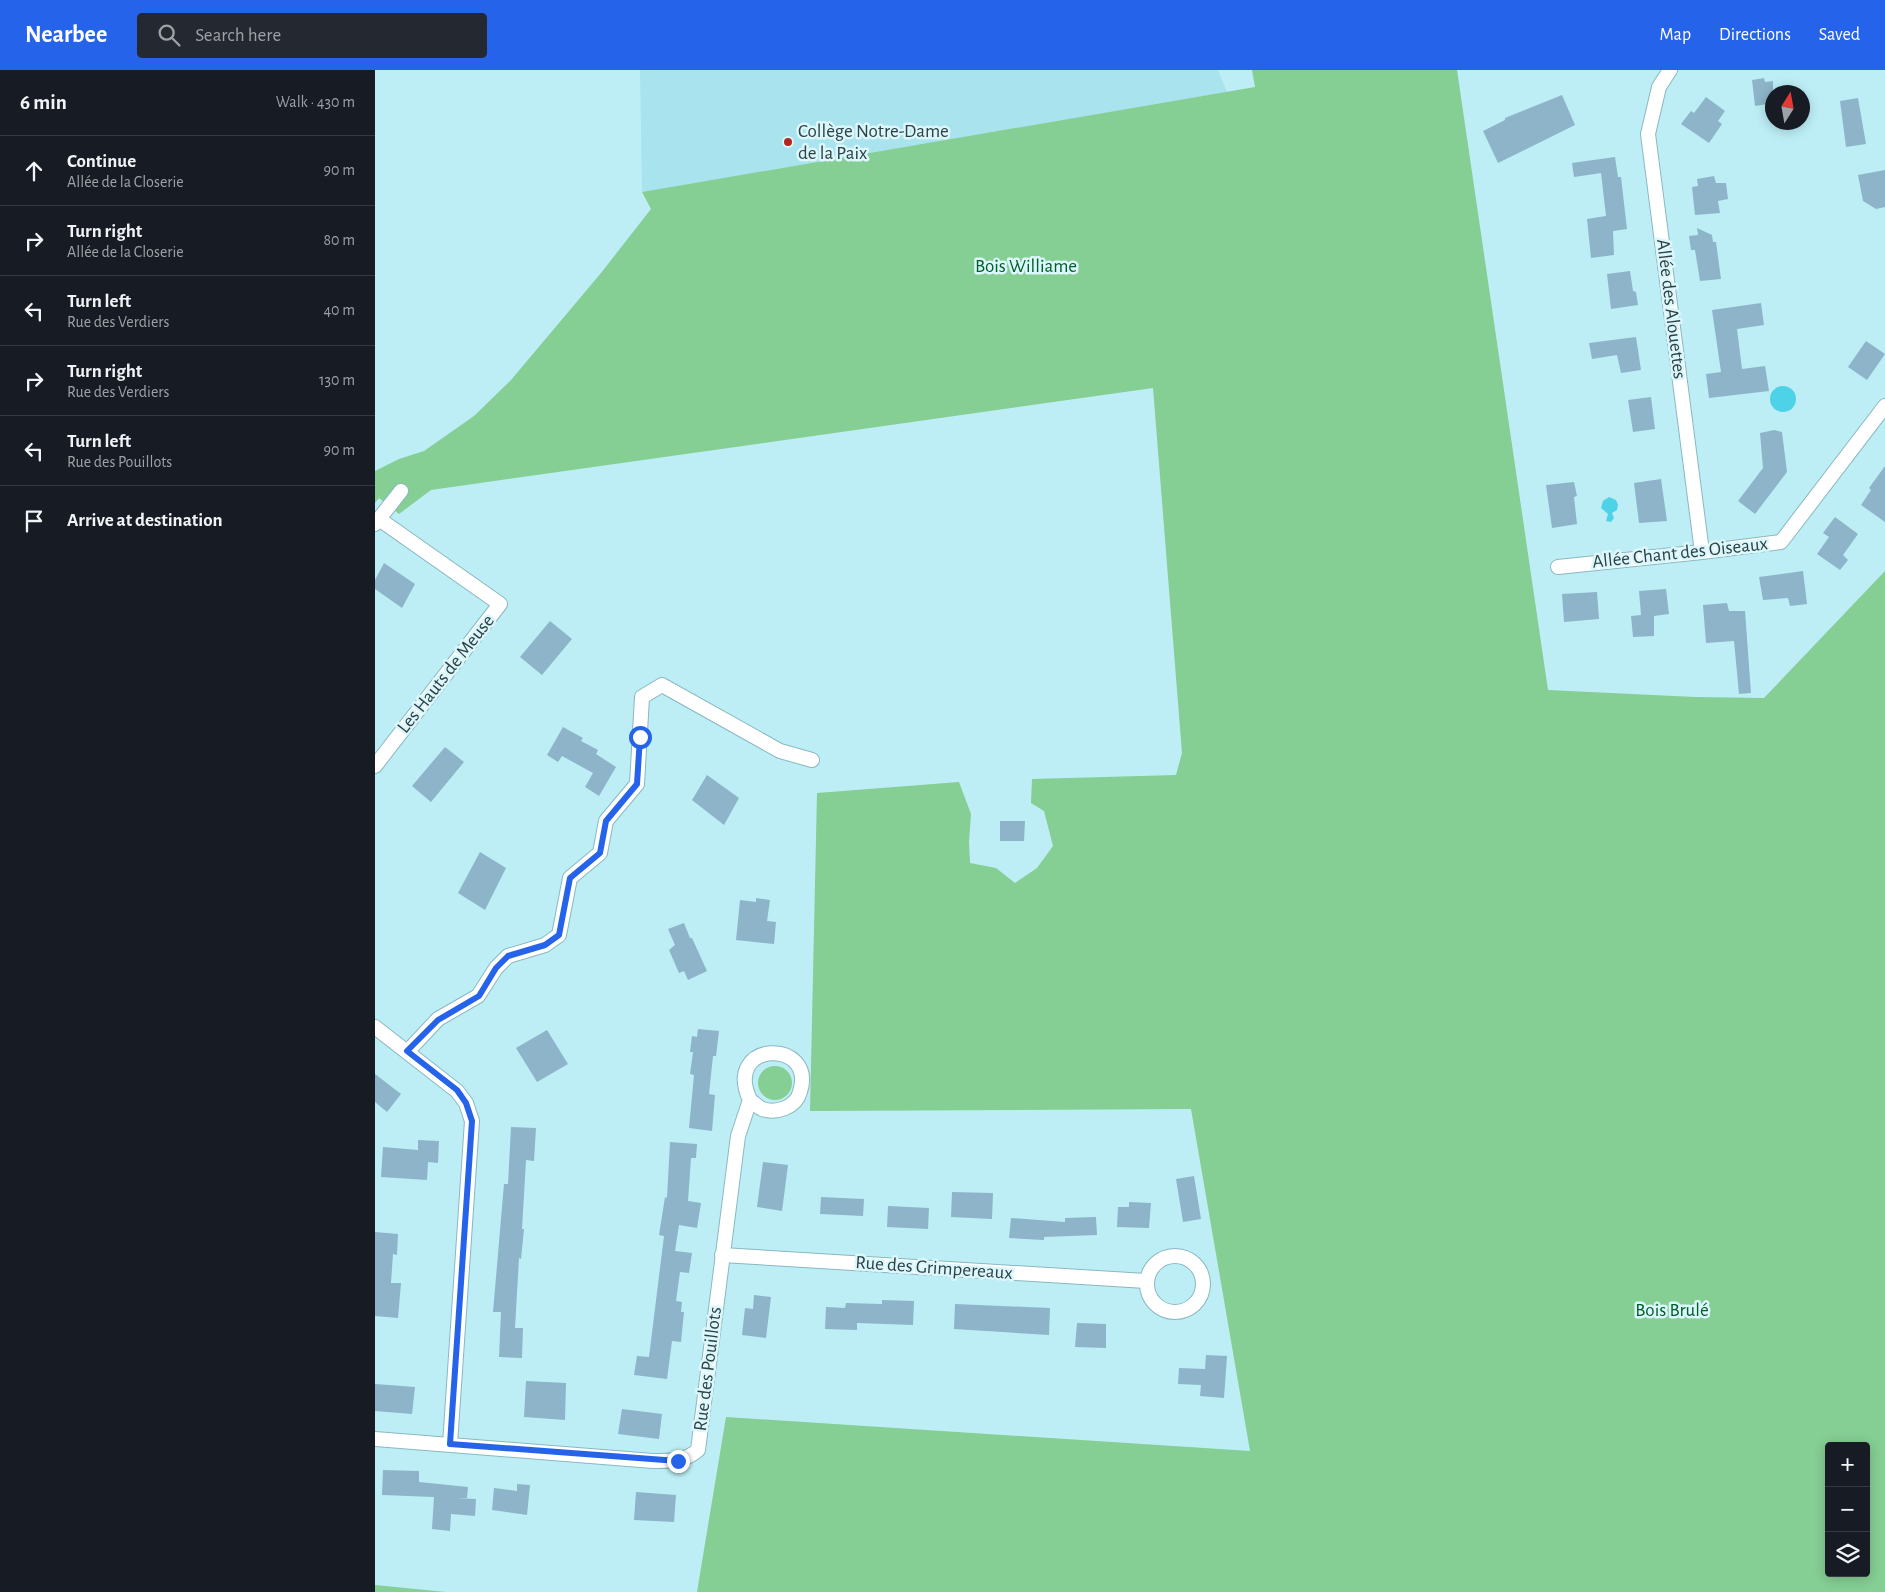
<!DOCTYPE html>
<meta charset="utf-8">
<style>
:root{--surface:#171b24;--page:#242831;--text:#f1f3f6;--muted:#9ea1a6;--line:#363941;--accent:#2563eb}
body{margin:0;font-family:"Alegreya Sans",sans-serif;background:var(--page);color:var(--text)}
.controls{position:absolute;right:15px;bottom:15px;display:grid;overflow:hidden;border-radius:5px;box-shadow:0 2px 12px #0003}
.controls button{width:45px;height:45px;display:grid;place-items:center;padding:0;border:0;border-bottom:1px solid var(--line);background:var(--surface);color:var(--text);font:25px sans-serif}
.compass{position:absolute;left:1390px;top:15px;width:45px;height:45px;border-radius:50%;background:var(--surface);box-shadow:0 2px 12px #0003;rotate:11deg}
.stop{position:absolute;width:15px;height:15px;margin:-11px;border:4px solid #2563eb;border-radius:50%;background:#fff}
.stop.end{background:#2563eb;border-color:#fff;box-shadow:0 1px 5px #0008}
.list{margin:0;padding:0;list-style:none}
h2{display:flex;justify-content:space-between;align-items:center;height:65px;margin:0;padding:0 20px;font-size:21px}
h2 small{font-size:16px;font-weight:400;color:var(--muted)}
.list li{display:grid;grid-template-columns:32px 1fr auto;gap:15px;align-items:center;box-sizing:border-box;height:70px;padding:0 20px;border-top:1px solid var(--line)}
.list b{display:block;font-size:19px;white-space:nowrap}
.list p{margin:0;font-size:16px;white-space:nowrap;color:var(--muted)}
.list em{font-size:16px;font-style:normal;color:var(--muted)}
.icon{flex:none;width:28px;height:28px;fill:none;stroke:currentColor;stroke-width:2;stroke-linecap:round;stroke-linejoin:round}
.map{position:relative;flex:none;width:1510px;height:1522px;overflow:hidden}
header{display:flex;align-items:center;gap:30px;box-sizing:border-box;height:70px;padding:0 25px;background:var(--accent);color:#fff}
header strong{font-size:24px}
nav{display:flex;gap:28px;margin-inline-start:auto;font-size:18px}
.search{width:350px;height:45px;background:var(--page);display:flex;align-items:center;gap:12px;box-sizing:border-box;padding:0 18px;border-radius:5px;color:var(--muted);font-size:19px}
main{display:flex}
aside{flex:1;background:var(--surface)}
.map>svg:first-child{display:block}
</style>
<header>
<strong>Nearbee</strong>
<div class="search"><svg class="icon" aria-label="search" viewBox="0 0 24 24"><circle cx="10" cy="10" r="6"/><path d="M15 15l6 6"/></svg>Search here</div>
<nav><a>Map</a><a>Directions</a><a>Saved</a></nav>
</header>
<main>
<aside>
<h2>6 min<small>Walk · 430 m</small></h2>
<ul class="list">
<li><svg class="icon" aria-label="ahead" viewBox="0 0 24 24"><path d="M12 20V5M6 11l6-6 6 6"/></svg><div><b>Continue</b><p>Allée de la Closerie</p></div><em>90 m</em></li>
<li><svg class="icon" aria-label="right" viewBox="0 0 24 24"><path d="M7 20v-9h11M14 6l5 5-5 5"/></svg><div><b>Turn right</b><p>Allée de la Closerie</p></div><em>80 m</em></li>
<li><svg class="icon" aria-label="left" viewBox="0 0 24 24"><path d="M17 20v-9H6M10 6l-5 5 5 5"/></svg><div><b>Turn left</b><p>Rue des Verdiers</p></div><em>40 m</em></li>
<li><svg class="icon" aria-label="right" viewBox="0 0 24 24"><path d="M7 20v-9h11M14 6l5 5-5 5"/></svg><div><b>Turn right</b><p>Rue des Verdiers</p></div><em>130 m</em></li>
<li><svg class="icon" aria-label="left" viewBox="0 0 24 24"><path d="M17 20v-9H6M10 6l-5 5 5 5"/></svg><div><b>Turn left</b><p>Rue des Pouillots</p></div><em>90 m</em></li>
<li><svg class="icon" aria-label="arrive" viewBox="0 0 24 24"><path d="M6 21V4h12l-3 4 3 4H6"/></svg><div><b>Arrive at destination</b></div></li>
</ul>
</aside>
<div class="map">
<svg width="1510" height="1522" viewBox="0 0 1510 1522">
<rect width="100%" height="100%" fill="#bdeef6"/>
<polygon fill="#a9e3ee" points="265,0 843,0 852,22 267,122"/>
<g fill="#85ce94" fill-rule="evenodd">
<path d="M877 0H1082L1173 620 1320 627 1389 628 1510 501V1522H322L351 1347 875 1381 816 1039 435 1041 442 723 584 712 596 744 594 772 595 793 621 798 640 813 662 798 678 776 669 741 656 733 657 709 801 705 807 683 778 318 56 420 24 444 4 428 0 433V401L24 389 49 381 99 346 136 310 226 203 276 139 267 122 880 17ZM1454 1376H1491V1503H1454Z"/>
<circle cx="400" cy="1013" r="17"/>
<polygon points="0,1515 71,1522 0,1522"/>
</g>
<g fill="#4dd2e7">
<circle cx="1408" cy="329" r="13"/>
<polygon points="1234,427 1241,430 1243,435 1242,440 1237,443 1239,448 1236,452 1231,451 1233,444 1226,438 1228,431"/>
</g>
<g fill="#8db4c8">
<polygon points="1389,8 1390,12 1398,11 1398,33 1380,36 1377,10"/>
<polygon points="1187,25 1200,55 1123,93 1108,61 1130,50 1130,48"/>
<polygon points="1331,27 1350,41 1343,51 1347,54 1334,73 1306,54 1316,41 1319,43"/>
<polygon points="1483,28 1491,74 1471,77 1465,31"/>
<polygon points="1240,87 1243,107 1246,107 1252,159 1238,161 1239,185 1216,188 1212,149 1231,146 1226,103 1199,107 1197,93"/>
<polygon points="1510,100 1510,137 1501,139 1488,131 1483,105"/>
<polygon points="1339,106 1341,113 1351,113 1353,129 1343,131 1345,143 1320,145 1317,117 1323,116 1322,109"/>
<polygon points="1322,158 1337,165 1338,172 1341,172 1346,209 1325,211 1320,180 1316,180 1314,166 1323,165"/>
<polygon points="1255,201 1258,221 1261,222 1263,235 1236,239 1232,204"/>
<polygon points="1386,233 1389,255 1362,259 1367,299 1390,296 1394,321 1334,328 1331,304 1346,302 1337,240"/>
<polygon points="1261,267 1266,300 1246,303 1242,285 1217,289 1214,273"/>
<polygon points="1491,271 1510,284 1492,310 1473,297"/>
<polygon points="1276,327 1280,359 1258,362 1253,330"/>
<polygon points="1399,360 1407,362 1412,402 1380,444 1363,431 1388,398 1385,363"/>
<polygon points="1510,396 1510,452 1486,435 1496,420 1494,418"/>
<polygon points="1286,409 1292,451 1264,453 1259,413"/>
<polygon points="1199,412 1202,426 1199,427 1202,454 1177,458 1171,415"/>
<polygon points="1460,447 1483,464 1468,485 1473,490 1465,500 1442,484 1454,467 1448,463"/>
<polygon points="9,493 40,514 27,538 0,519 0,510"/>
<polygon points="1428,501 1432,534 1415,536 1413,528 1388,530 1384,507"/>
<polygon points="1291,519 1294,544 1279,546 1279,566 1258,567 1256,546 1266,545 1264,521"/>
<polygon points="1222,522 1224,549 1189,552 1187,524"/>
<polygon points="1352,533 1354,541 1370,541 1376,623 1364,624 1359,571 1331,573 1328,535"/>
<polygon points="175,551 197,569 167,605 145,587"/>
<polygon points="188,657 208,668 206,671 223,680 221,684 241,697 224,726 210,717 218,703 187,686 183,692 172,685"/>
<polygon points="70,677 89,692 56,732 37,716"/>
<polygon points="332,705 364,728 349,755 317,730"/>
<polygon points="625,751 650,751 649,771 625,771"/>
<polygon points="105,782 131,798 110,840 83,823"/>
<polygon points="381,828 395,830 392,851 401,852 399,874 361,870 365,830 381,832"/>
<polygon points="309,853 315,868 317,868 332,901 313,910 309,901 304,903 294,880 300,875 293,859"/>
<polygon points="323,959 344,961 341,986 338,986 334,1024 340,1025 337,1061 314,1058 319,1005 315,1004 318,982 315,982 317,966 322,967"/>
<polygon points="172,960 193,994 162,1012 141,978"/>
<polygon points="0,1004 26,1024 12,1042 0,1032"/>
<polygon points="136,1057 161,1058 159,1091 151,1090 147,1159 149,1159 146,1189 144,1188 140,1258 148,1258 147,1288 124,1287 126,1242 118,1242 129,1114 133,1114"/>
<polygon points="43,1070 64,1071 63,1093 53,1092 52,1110 6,1107 8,1077 43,1080"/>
<polygon points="295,1072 322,1074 321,1088 316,1088 313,1131 326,1133 322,1158 304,1155 300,1181 317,1183 314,1203 305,1202 301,1231 307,1232 306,1242 309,1242 306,1272 297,1271 292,1309 259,1305 262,1286 274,1287 289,1166 284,1165 290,1127 292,1128"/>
<polygon points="388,1092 413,1095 407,1141 382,1137"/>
<polygon points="819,1106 826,1149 808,1152 801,1109"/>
<polygon points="577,1122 618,1123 617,1149 576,1147"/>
<polygon points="446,1127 489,1129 488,1146 445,1144"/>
<polygon points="754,1132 776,1133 774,1158 742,1157 743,1137 754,1137"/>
<polygon points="513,1136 554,1138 553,1159 512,1157"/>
<polygon points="721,1147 722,1165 669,1167 669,1170 634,1168 636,1148 690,1152 690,1148"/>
<polygon points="0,1162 23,1164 22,1185 18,1184 16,1213 26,1213 23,1248 0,1246"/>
<polygon points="379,1225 396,1227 391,1268 367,1265 370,1238 378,1239"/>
<polygon points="507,1230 539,1231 538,1255 482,1253 482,1260 450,1259 451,1237 470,1238 471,1233 507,1234"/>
<polygon points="580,1234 675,1238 674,1265 579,1259"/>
<polygon points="702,1253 731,1254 731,1278 700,1277"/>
<polygon points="831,1285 852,1286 849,1328 825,1326 826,1315 803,1314 804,1298 830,1299"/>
<polygon points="151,1311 191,1313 190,1350 149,1347"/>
<polygon points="0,1314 40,1317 37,1344 0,1341"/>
<polygon points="247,1339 287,1344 284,1369 243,1364"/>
<polygon points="8,1400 44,1401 44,1412 93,1417 92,1428 81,1428 101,1429 100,1446 76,1444 75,1461 57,1459 59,1427 7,1425"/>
<polygon points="142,1414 155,1415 152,1445 117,1440 119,1418 142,1421"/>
<polygon points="261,1422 301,1425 299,1452 259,1450"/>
</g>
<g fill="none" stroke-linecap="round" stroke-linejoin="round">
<g stroke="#89b8c0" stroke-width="16">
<g id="minor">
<polyline points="1295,0 1284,17 1273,64 1327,482"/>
<polyline points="0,454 26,421"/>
<polyline points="1183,497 1327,482 1406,472 1510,336"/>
<polyline points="0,696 125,534 4,449"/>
<polyline points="0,957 82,1021 91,1033 97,1051 75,1374"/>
<polyline points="33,981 63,949 103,926 121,898 133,886 170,875 184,865 195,808 225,783 231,751 262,714 267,627 287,615 405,681 437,690"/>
<polyline points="347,1185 771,1211"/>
<circle cx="800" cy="1214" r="28"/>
<path d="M0 1369 278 1391C296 1391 309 1392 323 1380L363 1066 375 1030C347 970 442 968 425 1022 421 1037 402 1044 387 1039 383 1037 379 1033 375 1030"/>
</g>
</g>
<use href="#minor" stroke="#fff" stroke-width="14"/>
</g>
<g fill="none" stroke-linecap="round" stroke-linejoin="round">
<polyline stroke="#2563eb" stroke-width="6" points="265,667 262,714 231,751 225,783 195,808 184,865 170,875 133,886 121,898 104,926 63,950 32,981 82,1020 91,1033 97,1051 75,1374 303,1391"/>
</g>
<circle fill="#b4251a" stroke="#dbf7fc" stroke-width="2" cx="413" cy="72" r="5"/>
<g text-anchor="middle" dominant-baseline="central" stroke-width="5" stroke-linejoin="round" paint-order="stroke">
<g font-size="19" fill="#2d4044" stroke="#dbf7fc" text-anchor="start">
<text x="423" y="61">Collège Notre-Dame<tspan x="423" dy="22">de la Paix</tspan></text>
</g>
<g font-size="19" fill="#005e26" stroke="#dbf7fc">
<text x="651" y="196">Bois Williame</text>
<text x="1297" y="1240">Bois Brulé</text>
</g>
<g font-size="19" fill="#2d4044" stroke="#dbf7fc">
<text transform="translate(1296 239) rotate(83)">Allée des Alouettes</text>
<text transform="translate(1305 483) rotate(-6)">Allée Chant des Oiseaux</text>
<text transform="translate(71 604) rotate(-52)">Les Hauts de Meuse</text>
<text transform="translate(559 1198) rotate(4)">Rue des Grimpereaux</text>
<text transform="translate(333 1299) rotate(-83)">Rue des Pouillots</text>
</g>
</g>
</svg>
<div class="controls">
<button>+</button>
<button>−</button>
<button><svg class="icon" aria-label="layers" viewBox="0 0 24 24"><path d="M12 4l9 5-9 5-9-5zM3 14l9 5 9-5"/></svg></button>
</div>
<svg class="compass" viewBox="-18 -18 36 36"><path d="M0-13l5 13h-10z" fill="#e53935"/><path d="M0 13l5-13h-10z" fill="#9ea1a6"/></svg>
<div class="stop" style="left:265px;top:667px"></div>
<div class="stop end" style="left:303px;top:1391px"></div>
</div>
</main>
